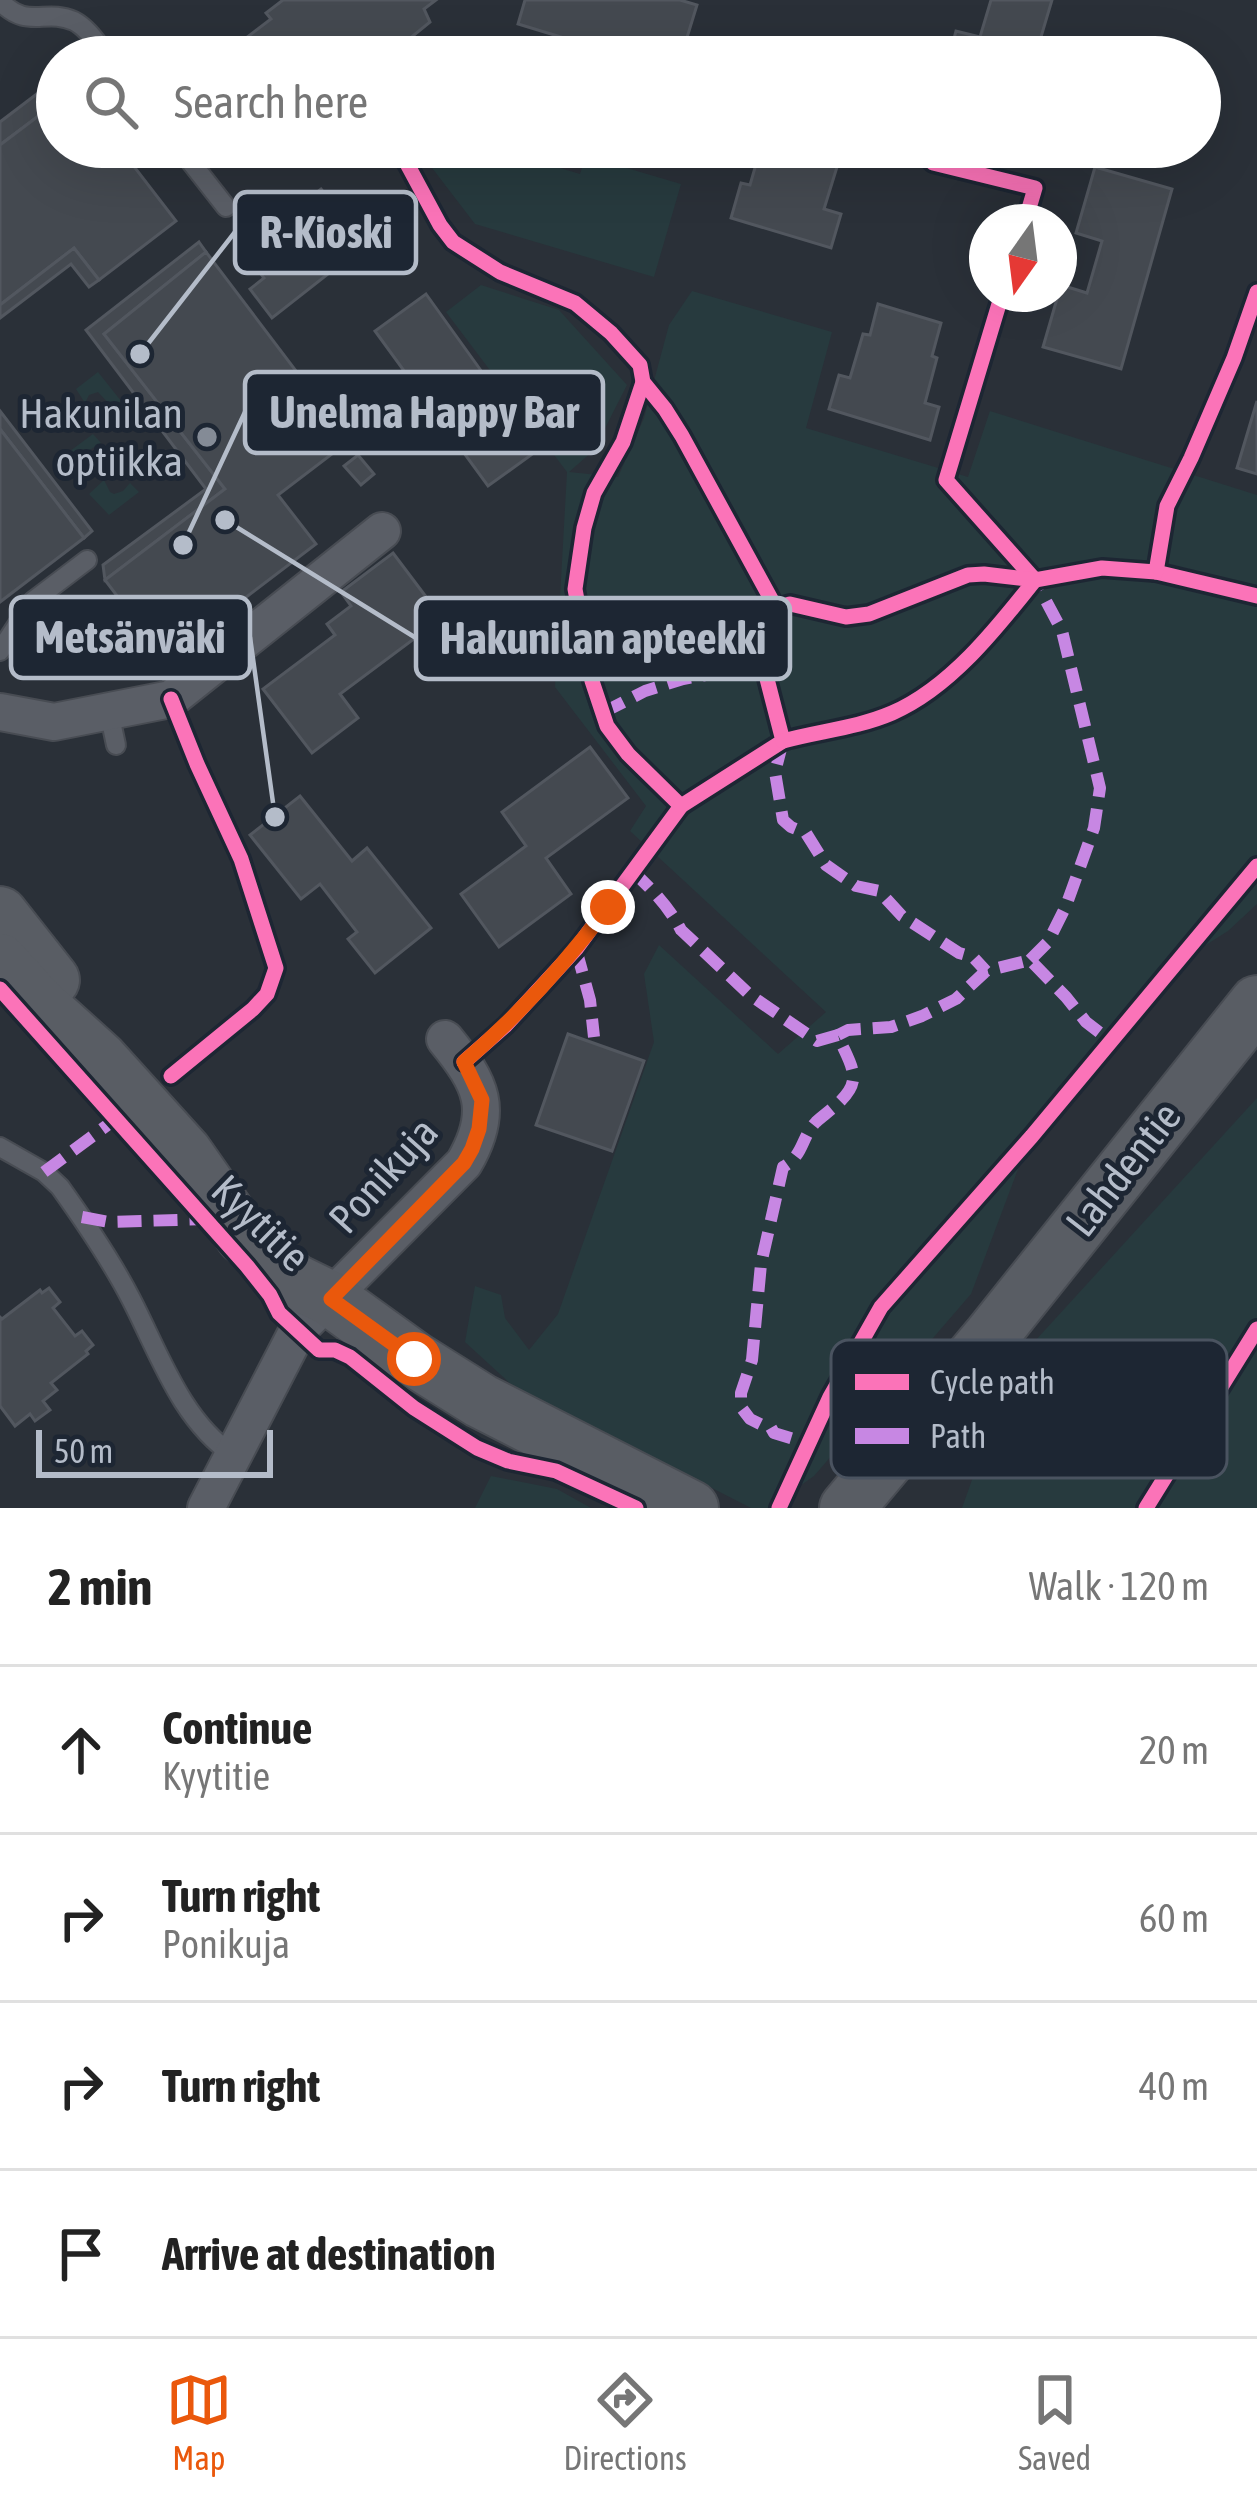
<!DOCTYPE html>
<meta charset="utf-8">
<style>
:root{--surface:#fff;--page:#f6f6f6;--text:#222;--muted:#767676;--line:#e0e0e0;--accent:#ea580c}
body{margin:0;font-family:"Asap Condensed",sans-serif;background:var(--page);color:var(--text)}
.compass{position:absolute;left:969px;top:204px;width:108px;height:108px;border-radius:50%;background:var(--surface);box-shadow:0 12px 48px #0002;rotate:194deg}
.scale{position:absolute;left:36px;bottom:30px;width:237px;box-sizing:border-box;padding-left:12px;border:6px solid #b4bcc9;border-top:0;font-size:33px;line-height:42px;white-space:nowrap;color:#b4bcc9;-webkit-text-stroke:9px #1d2633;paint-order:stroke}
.stop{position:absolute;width:36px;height:36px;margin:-27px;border:9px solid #ea580c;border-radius:50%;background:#fff}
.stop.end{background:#ea580c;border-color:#fff;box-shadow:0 3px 12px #0008}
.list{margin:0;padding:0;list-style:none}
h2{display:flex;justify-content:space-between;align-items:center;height:156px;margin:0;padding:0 48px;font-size:51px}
h2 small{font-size:39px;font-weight:400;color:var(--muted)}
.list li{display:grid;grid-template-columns:78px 1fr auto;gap:36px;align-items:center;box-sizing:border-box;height:168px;padding:0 48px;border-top:3px solid var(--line)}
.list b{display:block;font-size:45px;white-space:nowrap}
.list p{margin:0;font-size:39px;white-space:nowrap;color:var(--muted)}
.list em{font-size:39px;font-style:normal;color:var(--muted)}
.icon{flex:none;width:66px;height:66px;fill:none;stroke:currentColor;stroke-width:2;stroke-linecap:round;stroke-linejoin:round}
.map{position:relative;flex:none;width:1257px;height:1508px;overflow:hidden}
.search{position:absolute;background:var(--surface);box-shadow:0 12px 48px #0002;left:36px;right:36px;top:36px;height:132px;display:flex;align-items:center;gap:30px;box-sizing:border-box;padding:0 42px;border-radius:66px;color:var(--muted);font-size:45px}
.sheet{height:828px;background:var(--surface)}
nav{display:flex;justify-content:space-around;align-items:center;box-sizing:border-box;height:168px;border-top:3px solid var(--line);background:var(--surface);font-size:33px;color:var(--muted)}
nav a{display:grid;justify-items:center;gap:6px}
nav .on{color:var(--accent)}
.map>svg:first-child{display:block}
</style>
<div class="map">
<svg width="1257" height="1508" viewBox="0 0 1257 1508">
<rect width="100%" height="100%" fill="#2a3038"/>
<g fill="#273a3e">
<polygon points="416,147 502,147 506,152 580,174 586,156 681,184 654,277 475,224"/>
<polygon points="481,285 559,310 627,385 594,450 569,472 618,477 644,418 669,325 692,291 832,332 806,428 968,477 990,411 1257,495 1257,904 1228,931 1146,983 1040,1111 971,1294 814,1476 769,1508 751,1508 513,1386 465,1342 475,1286 501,1295 505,1318 529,1350 558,1314 654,1042 644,974 659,945 778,1054 826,1012 630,831 646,806 555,687 567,472 446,312"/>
<polygon points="98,372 121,401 112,407 98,392 89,395 85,403 76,389"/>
<polygon points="93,434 101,443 88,451 88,465 96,472 84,482 62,457"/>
<polygon points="104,480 110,492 114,494 123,491 130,483 139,492 109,515 89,494"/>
<polygon points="1257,1098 1257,1508 962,1508 1013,1365"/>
<polygon points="491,1476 557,1489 591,1508 475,1508"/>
</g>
<g fill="#444950" stroke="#52575f" stroke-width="3">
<polygon points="283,0 436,0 424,9 430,22 387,57 345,57 335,43 316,57 221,57 271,19 266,13"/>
<polygon points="525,0 680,0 697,5 681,57 555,57 561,37 518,24"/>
<polygon points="991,0 1052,0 1035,57 949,57 956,31 980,37"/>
<polygon points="50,84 57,94 57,102 0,145 0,122"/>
<polygon points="57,102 57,147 119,147 176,221 99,280 74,248 0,305 0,145"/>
<polygon points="761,147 836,147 830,165 837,167 824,209 841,214 831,248 731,218 741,183 750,185"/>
<polygon points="1095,167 1172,189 1121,369 1043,347 1061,285 1087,293 1102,241 1076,233"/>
<polygon points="321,189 358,236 335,254 342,263 272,318 250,289 264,278 236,241 292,198 299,206"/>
<polygon points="199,242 206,252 104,334 225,489 105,580 103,565 206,489 86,330"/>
<polygon points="74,248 99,280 89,287 71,264 0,318 0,305"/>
<polygon points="206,252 349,441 278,495 316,544 165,659 105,580 225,489 104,334"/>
<polygon points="426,294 538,450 488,486 375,331"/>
<polygon points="878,304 941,323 932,356 937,358 925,403 939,407 930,440 829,409 839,375 850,378 863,334 870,335"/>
<polygon points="1257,401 1257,474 1237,468"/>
<polygon points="0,411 92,531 84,538 0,429"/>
<polygon points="0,429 84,538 0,602"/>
<polygon points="358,455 374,474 361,485 344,466"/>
<polygon points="393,553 442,618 340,694 358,718 312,753 263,689 335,635 327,624 351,606 341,592"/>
<polygon points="590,747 628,798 546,858 571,894 499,947 461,894 526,846 502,812"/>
<polygon points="300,796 352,861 367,848 431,928 375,973 348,939 357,932 320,884 301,899 250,835"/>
<polygon points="568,1034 644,1061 612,1151 536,1125"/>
<polygon points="49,1288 60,1302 53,1308 75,1336 82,1331 93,1345 86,1351 88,1354 51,1383 57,1390 43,1401 50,1410 35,1421 30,1414 15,1426 0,1406 0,1317 2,1319 40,1290 42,1293"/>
</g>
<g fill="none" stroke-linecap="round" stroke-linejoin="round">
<g stroke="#484c53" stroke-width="22">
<g id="lane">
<path d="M0 1C27 30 45 8 74 21 88 28 98 45 108 57"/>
<polyline points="179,147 226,207"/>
<polyline points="0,651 33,601 87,560"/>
<polyline points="109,712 116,745"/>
<path d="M0 1147 44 1172 60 1187C85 1222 111 1260 131 1299 159 1353 181 1420 233 1455"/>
</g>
</g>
<g stroke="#484c53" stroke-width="40">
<g id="street">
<polyline points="0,712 54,722 171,699 382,531"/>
<path d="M206 1508 298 1330 464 1163C495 1110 481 1083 445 1039"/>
</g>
</g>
<g stroke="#484c53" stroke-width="58">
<g id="secondary">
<polyline points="0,914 52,980"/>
<polyline points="0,961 38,1003 100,1059 185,1153 243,1236 294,1281 331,1299 414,1359 481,1401 691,1508"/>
<polyline points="847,1508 991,1336 1257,1003"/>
</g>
</g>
<use href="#lane" stroke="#5a5e66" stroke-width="18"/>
<use href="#street" stroke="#5a5e66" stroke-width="36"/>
<use href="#secondary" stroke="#595d64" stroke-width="54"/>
<g stroke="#c787e3" stroke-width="12" stroke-dasharray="24 12" stroke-linecap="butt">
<polyline points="602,713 645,691 683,679 733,670 766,675"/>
<polyline points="783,741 775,772 783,820 791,827 806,833 826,865 856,886 879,891 902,916 959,953 973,957 986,971"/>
<path d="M632 871C651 888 670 908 681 930L750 995 817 1041 838 1035C842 1048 855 1066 853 1080 851 1097 828 1111 816 1122 800 1139 805 1154 783 1167L761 1264 752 1360 741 1393V1407L750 1419 762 1425 770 1426 774 1433 810 1444"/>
<polyline points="576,949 590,1000 594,1037"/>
<polyline points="1030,960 1048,942 1066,906 1094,828 1100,788 1062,631 1035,580"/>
<polyline points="838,1035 848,1030 891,1027 922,1016 956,999 986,971 1030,960 1066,997 1086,1022 1112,1042"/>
<polyline points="44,1172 117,1118"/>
<polyline points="82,1217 109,1222 206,1219"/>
</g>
<g stroke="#1d2633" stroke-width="22">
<g id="cycleway">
<polyline points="395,147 405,160 440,225 453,242 500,272 575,303 611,333 640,365 643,382 665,409 682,436 776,608 766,675 783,741 681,806 576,949 506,1025 464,1062"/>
<polyline points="917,147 933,163 1035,188 1025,222"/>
<polyline points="1002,294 946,480 1035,580 1102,568 1156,572 1257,596"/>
<polyline points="643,382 623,442 594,493 584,528 575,589 592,681 607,726 628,754 681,806"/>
<polyline points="1156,572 1167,506 1191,458 1234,358 1257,292"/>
<path d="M776 608 790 604 846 617 869 614 968 575 984 574 1035 580C997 628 950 688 892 713 857 728 819 731 783 741"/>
<polyline points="171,699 197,764 241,859 276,968 267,994 253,1009 171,1076"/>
<polyline points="0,989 247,1266 270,1295 279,1313 319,1350 335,1350 350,1357 414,1408 477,1448 508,1461 556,1471 636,1508"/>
<polyline points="779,1508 830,1397 881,1307 1032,1136 1257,866"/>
<polyline points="1146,1508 1257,1329"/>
</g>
</g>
<use href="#cycleway" stroke="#fb73b8" stroke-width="15"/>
</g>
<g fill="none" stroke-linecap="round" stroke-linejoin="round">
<path stroke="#ea580c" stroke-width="15" d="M414 1359 331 1299 464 1163 472 1149 479 1129 482 1100 464 1062C518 1016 565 964 608 907"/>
</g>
<circle fill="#848b96" stroke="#1d2633" stroke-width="4.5" cx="207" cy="437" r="12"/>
<g text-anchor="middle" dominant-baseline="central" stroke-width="10" stroke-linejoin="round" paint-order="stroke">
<g font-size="42" fill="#b4bcc9" stroke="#1d2633" text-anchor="end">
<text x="183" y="413">Hakunilan<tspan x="183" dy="48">optiikka</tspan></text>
</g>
<g font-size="42" fill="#b4bcc9" stroke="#1d2633">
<text transform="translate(1123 1169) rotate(-52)">Lahdentie</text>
<text transform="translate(383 1175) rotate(-48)">Ponikuja</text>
<text transform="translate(261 1223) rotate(44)">Kyytitie</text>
</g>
</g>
<rect x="831" y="1340" width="396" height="138" rx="18" fill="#1d2633" stroke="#4a5360" stroke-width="3"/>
<rect x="855" y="1374" width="54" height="16" fill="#fb73b8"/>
<rect x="855" y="1428" width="54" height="16" fill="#c787e3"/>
<g font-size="33" fill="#b4bcc9">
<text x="930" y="1394">Cycle path</text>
<text x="930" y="1448">Path</text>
</g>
<path fill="none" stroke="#b4bcc9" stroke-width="4.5" d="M140 354L235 232M183 545L245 412M275 817L250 637M225 520L416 638"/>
<g fill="#b4bcc9" stroke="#1d2633" stroke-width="4.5">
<circle cx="140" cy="354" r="12"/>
<circle cx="183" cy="545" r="12"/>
<circle cx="275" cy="817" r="12"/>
<circle cx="225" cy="520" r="12"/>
</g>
<g fill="#1d2633" stroke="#b4bcc9" stroke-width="4.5">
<rect x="235" y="192" width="181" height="81" rx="12"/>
<rect x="245" y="372" width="358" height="81" rx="12"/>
<rect x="11" y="597" width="239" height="81" rx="12"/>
<rect x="416" y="598" width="374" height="81" rx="12"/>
</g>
<g font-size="45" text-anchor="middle" font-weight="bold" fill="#b4bcc9">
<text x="326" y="248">R-Kioski</text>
<text x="424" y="428">Unelma Happy Bar</text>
<text x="130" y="653">Metsänväki</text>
<text x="603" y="654">Hakunilan apteekki</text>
</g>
</svg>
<svg class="compass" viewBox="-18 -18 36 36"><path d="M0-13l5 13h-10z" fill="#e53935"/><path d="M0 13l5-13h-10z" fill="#767676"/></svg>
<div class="scale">50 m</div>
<div class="stop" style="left:414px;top:1359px"></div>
<div class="stop end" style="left:608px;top:907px"></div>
<div class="search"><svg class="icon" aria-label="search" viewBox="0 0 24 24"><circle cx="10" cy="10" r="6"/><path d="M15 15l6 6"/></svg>Search here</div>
</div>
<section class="sheet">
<h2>2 min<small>Walk · 120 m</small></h2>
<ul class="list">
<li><svg class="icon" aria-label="ahead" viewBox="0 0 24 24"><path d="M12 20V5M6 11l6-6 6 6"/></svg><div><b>Continue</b><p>Kyytitie</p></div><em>20 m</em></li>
<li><svg class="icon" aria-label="right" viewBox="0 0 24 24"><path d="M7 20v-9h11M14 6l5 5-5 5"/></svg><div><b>Turn right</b><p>Ponikuja</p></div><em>60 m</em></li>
<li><svg class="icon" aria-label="right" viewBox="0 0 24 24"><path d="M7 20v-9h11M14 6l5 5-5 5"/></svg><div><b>Turn right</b></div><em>40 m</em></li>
<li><svg class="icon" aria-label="arrive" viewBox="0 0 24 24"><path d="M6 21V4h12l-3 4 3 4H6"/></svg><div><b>Arrive at destination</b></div></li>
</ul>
</section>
<nav>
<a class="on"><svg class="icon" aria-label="map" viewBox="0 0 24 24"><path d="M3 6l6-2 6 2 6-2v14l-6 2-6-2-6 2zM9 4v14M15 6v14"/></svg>Map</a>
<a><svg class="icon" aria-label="directions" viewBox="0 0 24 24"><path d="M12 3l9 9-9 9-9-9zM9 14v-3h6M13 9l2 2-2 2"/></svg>Directions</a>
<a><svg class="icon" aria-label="saved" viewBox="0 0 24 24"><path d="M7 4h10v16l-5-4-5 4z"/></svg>Saved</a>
</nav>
